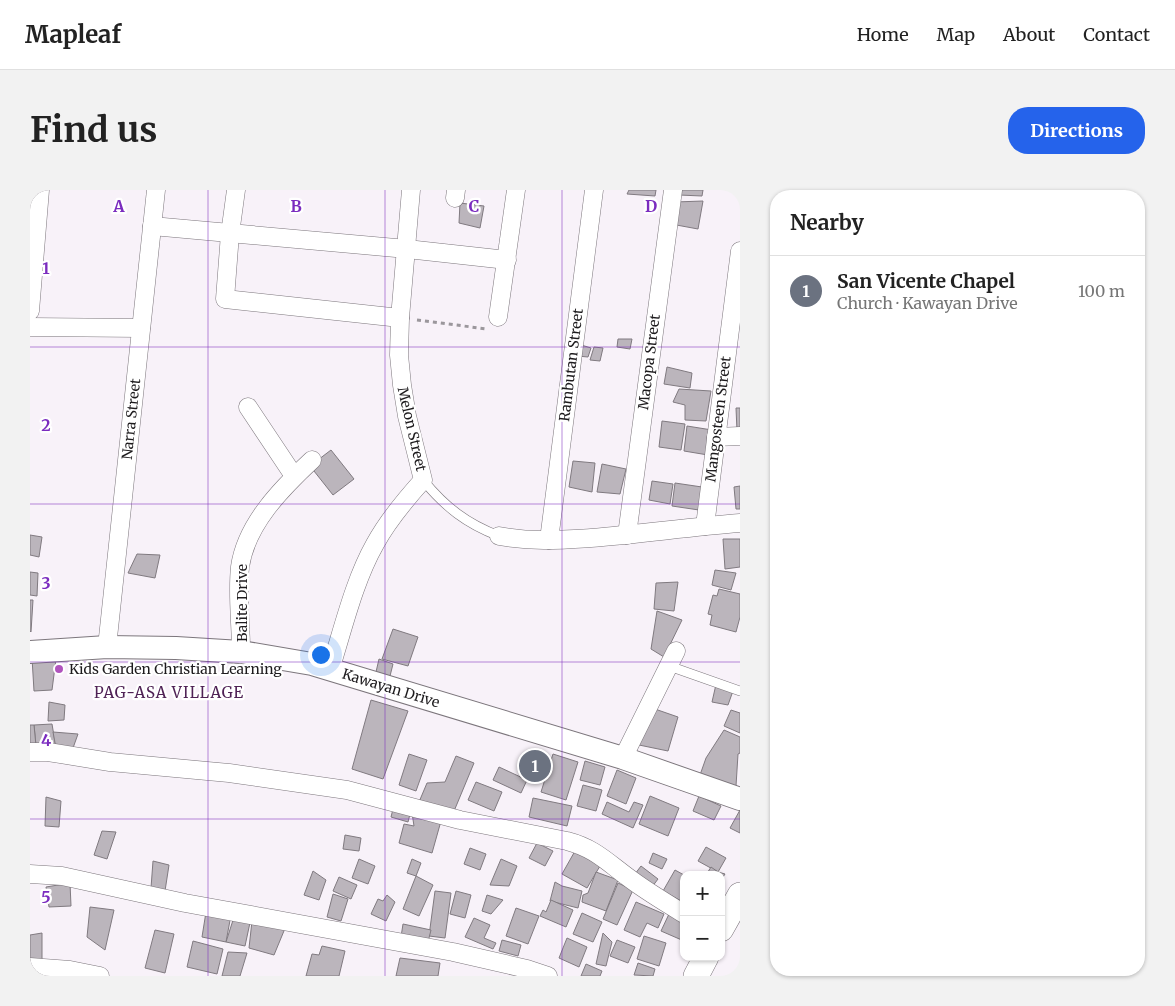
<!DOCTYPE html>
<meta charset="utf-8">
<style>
:root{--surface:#fff;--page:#f2f2f2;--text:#222;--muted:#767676;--line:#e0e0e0;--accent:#2563eb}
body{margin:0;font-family:Merriweather,serif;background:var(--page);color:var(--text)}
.controls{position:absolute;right:15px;bottom:15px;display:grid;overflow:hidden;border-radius:10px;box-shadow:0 1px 4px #0004}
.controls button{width:45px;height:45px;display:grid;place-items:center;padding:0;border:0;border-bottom:1px solid var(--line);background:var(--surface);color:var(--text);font:25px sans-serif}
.you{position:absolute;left:290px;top:464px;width:18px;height:18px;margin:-12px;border:4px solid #fff;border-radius:50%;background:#1a73e8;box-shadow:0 0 0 8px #1a73e833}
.badge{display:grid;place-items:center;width:32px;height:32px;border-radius:50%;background:var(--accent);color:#fff;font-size:16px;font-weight:700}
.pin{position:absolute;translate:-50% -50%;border:2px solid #fff;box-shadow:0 1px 5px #0006}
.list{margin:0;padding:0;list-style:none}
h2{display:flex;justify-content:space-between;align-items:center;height:65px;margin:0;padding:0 20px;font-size:21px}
h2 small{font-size:16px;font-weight:400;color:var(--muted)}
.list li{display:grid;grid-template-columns:32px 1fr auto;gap:15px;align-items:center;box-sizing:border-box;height:70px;padding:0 20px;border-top:1px solid var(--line)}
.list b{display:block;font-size:19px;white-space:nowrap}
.list p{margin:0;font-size:16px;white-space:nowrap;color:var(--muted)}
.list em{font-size:16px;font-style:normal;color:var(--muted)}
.map{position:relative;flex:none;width:710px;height:786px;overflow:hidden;border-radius:20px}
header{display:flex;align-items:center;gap:30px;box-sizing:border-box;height:70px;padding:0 25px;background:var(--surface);border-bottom:1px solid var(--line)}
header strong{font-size:24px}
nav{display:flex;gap:28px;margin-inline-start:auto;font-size:18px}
.intro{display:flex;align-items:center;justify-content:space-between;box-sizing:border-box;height:120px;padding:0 30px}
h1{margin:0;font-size:35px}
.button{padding:12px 22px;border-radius:20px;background:var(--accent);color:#fff;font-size:18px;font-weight:700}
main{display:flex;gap:30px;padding:0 30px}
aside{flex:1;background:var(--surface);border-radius:20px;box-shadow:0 1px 4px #0004}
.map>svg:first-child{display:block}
</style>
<header>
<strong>Mapleaf</strong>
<nav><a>Home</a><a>Map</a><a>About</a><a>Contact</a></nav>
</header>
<div class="intro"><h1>Find us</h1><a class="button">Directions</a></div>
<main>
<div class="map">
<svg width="710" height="786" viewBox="0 0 710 786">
<rect width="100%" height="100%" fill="#f8f2f9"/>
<g fill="#bbb5bc" stroke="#807a80">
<polygon points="599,0 626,0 625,6 597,4"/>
<polygon points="649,0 673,0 672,6 649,5"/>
<polygon points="673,11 668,39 641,34 645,12"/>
<polygon points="430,13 454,16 450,38 429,33"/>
<polygon points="588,149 602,149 600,159 587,157"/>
<polygon points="548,154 561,158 558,167 547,166"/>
<polygon points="564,157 573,158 570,171 560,170"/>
<polygon points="637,177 662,183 660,198 634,194"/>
<polygon points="649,199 681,201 676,231 655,230 655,215 643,212"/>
<polygon points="706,218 710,218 710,241 707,241"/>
<polygon points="632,231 655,234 651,260 629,257"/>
<polygon points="657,236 682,240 678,265 654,261"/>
<polygon points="301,260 324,289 303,305 280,276"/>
<polygon points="543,271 565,273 562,302 539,297"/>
<polygon points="572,274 596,279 590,304 567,302"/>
<polygon points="622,291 643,294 640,314 619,310"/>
<polygon points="645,293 672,297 669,320 642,316"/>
<polygon points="710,296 710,319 706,319 704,297"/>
<polygon points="0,345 12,347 9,367 0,365"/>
<polygon points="693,349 710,349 710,377 695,379"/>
<polygon points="107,364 130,365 125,388 98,383"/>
<polygon points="685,380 706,383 701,400 682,395"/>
<polygon points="0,382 8,383 7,406 0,405"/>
<polygon points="648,392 644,421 624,419 626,393"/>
<polygon points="689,399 710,404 710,427 706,442 680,435 682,425 678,424 683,405 687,406"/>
<polygon points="0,410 3,410 1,442 0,441"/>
<polygon points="627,421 652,430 634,467 621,459"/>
<polygon points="363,439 388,447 378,476 352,469"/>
<polygon points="2,468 26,469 22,500 4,501"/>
<polygon points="349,469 363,474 360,486 346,482"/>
<polygon points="687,490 704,498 698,515 682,512"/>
<polygon points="341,510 378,521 353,589 322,579"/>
<polygon points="19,512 35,515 34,530 18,531"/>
<polygon points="622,518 648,527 638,561 609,555"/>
<polygon points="701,520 710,523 710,543 694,536"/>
<polygon points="22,534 26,558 6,556 4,535"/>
<polygon points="0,535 4,535 6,556 0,556"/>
<polygon points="694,540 710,547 710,563 708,564 706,596 670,585 676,568"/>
<polygon points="23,542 48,544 43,558 26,558"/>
<polygon points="501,560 517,566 508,592 493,587"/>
<polygon points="379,564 397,570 386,601 369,595"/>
<polygon points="523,564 548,572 536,610 511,602"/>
<polygon points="426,566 444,573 422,626 389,612 397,593 415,592"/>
<polygon points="555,571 575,577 570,595 550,590"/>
<polygon points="469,577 497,590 491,603 463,590"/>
<polygon points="587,580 606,588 596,614 577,606"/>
<polygon points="446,592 472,602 464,621 438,610"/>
<polygon points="553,595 572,600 566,621 547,616"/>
<polygon points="620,606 649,618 638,646 609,634"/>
<polygon points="669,606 691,616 684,630 663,621"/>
<polygon points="16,607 31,611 29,637 15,636"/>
<polygon points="503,608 542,616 537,636 499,627"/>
<polygon points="577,612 599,622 604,612 613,615 603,638 572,624"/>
<polygon points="364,615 381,620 378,632 361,627"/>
<polygon points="710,620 710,643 700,638"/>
<polygon points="382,623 411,631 402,663 369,653 374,634 384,636"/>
<polygon points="72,641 86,642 77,669 64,665"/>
<polygon points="315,645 331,648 329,661 313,659"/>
<polygon points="507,653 523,661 515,676 499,668"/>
<polygon points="676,657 696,668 688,682 668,671"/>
<polygon points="440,658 456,664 450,680 434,674"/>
<polygon points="545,661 570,676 557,698 532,684"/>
<polygon points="623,663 637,669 632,679 619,673"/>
<polygon points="329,669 345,676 338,694 322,688"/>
<polygon points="382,669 391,673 386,686 377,683"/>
<polygon points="471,669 487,676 479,696 460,695"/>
<polygon points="123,671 139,675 135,701 121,698"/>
<polygon points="611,676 628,689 622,697 605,684"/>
<polygon points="681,677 688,682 695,684 691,690 691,685 676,685"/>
<polygon points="645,680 654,685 653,712 633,701"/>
<polygon points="283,681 296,690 289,710 274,705"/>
<polygon points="566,682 588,690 576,721 552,712 553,705 558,703"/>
<polygon points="386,686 403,695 389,726 373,719"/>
<polygon points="309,687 327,695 321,709 303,701"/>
<polygon points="525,692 532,696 552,701 548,718 520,711"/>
<polygon points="40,693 41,716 19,717 16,697"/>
<polygon points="588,693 603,700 587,735 573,729"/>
<polygon points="405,701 421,703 415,748 399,746"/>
<polygon points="426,701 441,705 435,728 420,724"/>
<polygon points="303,704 318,709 311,731 297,727"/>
<polygon points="357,705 365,712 356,731 341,724 348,709 353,711"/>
<polygon points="457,705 473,710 461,724 452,721"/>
<polygon points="521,710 543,720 536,737 510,726 513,720 516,722"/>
<polygon points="606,712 634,724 628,738 617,733 610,747 594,740"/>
<polygon points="60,717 84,720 75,760 57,747"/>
<polygon points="486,718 509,726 498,754 476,746"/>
<polygon points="176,722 201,725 196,752 172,747"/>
<polygon points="552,723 572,732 563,752 543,744"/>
<polygon points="639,724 654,730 654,751 631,741"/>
<polygon points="204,727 221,728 215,756 196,752"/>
<polygon points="444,728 460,735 454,748 466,753 463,759 435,747"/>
<polygon points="222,731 256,736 244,765 219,758"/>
<polygon points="373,734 401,740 398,752 371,747"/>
<polygon points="125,740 144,744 135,783 115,778"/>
<polygon points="12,743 12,770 0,770 0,745"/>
<polygon points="573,743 582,752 576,776 566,774"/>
<polygon points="614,746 636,753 629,776 607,769"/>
<polygon points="537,748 557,757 549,777 529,768"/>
<polygon points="472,750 491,755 488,766 469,761"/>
<polygon points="587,750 605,757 598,773 580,766"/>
<polygon points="163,751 193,759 187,784 157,777"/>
<polygon points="292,756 315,761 309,786 276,786 282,764 289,765"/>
<polygon points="198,762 217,763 210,786 192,786"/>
<polygon points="370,768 410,773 408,786 366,786"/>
<polygon points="608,773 625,779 623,786 604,785"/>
<polygon points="556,774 572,781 570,786 551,786"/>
</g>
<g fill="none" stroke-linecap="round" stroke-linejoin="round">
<g stroke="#7c767c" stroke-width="10">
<g id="service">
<path d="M393 290C415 317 437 334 469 346"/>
<polyline points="639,476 710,501"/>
</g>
</g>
<g stroke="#7c767c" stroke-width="19">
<g id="minor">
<polyline points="206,0 200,44 195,109 370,128"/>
<polyline points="425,8 426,0"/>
<polyline points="122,36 377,59 477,70"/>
<polyline points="0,121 10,0"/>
<polyline points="468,127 486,0"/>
<polyline points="0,137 111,138"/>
<polyline points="218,217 264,286"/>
<polyline points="686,247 710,246"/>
<polyline points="675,336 710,61"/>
<polyline points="597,345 643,0"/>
<path d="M469 346C501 352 529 350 561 348 611 344 660 337 710 333"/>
<polyline points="519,350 564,0"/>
<polyline points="77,457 126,0"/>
<path d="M211 462C211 434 207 404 210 377 216 334 252 298 282 270"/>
<path d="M300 480C313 439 324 391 345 354 358 330 375 310 393 290L377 226 372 195 369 165 370 128 381 0"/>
<path d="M0 562H18L80 572 199 583 317 600 430 630 537 651C564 658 576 671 599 688 616 701 635 712 654 724"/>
<polyline points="593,568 646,461"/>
<polyline points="0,684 32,686 155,713 423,762 497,779 518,786"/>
<polyline points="0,777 40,780 70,786"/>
</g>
</g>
<g stroke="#7c767c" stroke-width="24">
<polyline id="tertiary" points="0,462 77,457 146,458 211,462 282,474 593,568 710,609"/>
</g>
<g stroke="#7c767c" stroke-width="26">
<g id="secondary">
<polyline points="691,739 710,705"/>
<polyline points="666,786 676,767"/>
</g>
</g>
<polyline stroke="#9b979c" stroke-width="3" stroke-dasharray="4 4" stroke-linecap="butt" points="387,130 457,139"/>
<use href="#service" stroke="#fff" stroke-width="9"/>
<use href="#minor" stroke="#fff" stroke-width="18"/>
<use href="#tertiary" stroke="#fff" stroke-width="22"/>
<use href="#secondary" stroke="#fff" stroke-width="25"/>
</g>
<path fill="none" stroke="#7b2cbf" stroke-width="1" stroke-opacity="0.55" d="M178 0V786M355 0V786M532 0V786M0 157H710M0 314H710M0 472H710M0 629H710"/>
<circle fill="#b053bd" stroke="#fff" stroke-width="2" cx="29" cy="479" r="5"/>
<g text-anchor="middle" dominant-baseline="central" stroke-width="4.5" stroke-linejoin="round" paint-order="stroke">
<g font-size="14" fill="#1d1b1d" stroke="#fff">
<text transform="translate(619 172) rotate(-83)">Macopa Street</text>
<text transform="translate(541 175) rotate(-83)">Rambutan Street</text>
<text transform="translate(101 229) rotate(-84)">Narra Street</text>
<text transform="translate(688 229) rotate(-83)">Mangosteen Street</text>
<text transform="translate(382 239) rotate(77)">Melon Street</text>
<text transform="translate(212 413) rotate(-90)">Balite Drive</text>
<text transform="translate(361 498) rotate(17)">Kawayan Drive</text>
</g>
<g font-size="14" fill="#1d1b1d" stroke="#fff" text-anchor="start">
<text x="39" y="479">Kids Garden Christian Learning</text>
</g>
<g font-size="15" letter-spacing="1" fill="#4f2255" stroke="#fff">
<text x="139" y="502">PAG-ASA VILLAGE</text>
</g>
</g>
<g font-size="16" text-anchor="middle" font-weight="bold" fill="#7b2cbf" stroke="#fff" stroke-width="4.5" stroke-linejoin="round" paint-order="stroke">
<text x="89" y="22">A</text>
<text x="266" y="22">B</text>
<text x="444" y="22">C</text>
<text x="621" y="22">D</text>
<text x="16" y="84">1</text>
<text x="16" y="241">2</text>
<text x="16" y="399">3</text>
<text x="16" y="556">4</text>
<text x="16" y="713">5</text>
</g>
</svg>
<div class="controls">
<button>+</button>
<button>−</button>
</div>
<div class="you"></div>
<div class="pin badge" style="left:505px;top:576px;background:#6b7280">1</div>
</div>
<aside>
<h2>Nearby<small></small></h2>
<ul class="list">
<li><span class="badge" style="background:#6b7280">1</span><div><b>San Vicente Chapel</b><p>Church · Kawayan Drive</p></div><em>100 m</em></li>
</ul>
</aside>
</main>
